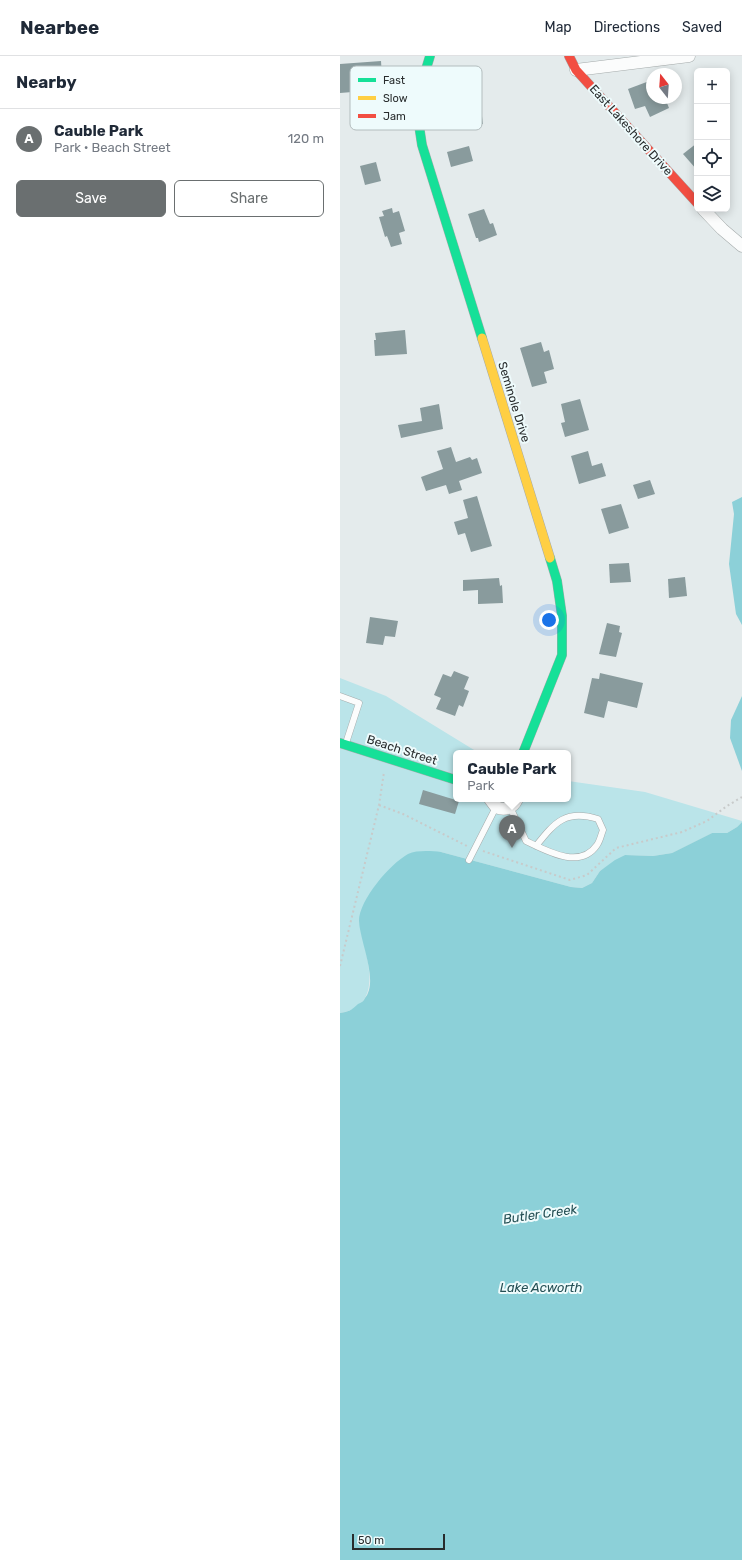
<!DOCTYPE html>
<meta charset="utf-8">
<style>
:root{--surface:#fff;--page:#f2f2f3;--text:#1f2937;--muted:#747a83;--line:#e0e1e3;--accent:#6a6f70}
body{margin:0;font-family:Rubik,sans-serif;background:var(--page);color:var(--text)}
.controls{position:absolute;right:12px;top:12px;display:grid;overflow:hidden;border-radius:6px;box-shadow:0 2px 10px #0003}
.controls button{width:36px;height:36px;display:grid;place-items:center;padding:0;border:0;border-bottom:1px solid var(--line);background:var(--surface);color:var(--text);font:20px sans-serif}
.compass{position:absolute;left:306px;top:12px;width:36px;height:36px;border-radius:50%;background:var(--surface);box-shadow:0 2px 10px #0003;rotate:343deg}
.scale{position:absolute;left:12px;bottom:10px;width:93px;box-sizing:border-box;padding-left:4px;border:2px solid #282c2d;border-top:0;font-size:11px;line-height:14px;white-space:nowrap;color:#282c2d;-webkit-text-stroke:3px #eefbfc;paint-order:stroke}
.you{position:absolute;left:209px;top:564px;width:14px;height:14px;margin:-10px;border:3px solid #fff;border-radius:50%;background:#1a73e8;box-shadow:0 0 0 6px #1a73e833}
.badge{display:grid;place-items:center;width:26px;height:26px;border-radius:50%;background:var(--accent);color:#fff;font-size:13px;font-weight:700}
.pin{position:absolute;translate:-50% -33px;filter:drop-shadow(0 1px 2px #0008)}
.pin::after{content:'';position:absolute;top:21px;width:14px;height:12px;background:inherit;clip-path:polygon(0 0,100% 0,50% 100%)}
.popup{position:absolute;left:113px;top:694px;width:118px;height:52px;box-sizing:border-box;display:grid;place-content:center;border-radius:6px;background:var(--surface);filter:drop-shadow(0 1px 3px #0005);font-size:13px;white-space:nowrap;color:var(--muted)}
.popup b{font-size:15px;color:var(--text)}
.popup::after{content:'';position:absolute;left:50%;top:100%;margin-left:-8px;border:8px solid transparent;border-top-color:var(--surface)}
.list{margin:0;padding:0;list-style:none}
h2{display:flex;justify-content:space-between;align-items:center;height:52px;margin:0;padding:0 16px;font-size:17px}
h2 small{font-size:13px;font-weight:400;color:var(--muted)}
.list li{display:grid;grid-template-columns:26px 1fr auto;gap:12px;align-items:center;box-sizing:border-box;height:60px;padding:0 16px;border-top:1px solid var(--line)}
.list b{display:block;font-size:15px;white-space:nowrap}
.list p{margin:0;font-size:13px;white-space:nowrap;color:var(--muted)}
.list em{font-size:13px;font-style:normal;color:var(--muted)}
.actions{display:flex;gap:8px;padding:12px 16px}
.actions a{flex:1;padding:9px 0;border:1px solid var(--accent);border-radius:6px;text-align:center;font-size:14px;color:var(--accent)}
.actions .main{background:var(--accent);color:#fff}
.icon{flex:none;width:22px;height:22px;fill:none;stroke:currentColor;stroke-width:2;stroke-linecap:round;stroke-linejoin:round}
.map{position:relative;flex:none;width:402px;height:1504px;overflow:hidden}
header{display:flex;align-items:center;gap:24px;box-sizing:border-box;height:56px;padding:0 20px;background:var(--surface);border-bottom:1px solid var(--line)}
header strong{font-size:19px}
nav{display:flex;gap:22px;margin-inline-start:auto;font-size:14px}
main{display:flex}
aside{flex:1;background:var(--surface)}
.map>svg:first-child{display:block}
</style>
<header>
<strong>Nearbee</strong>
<nav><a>Map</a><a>Directions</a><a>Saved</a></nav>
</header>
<main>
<aside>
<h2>Nearby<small></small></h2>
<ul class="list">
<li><span class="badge">A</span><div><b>Cauble Park</b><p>Park · Beach Street</p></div><em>120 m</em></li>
</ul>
<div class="actions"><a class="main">Save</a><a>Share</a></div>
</aside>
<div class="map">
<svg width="402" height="1504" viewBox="0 0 402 1504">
<rect width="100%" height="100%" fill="#e4ebec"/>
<path fill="#bae4e9" d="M0 622 46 640 139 697H116V743H228V725L305 736 402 765V766L397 771 387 777H372L332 797 313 800 285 799 260 815 252 827 242 832 231 831 101 796 19 864C24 896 48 949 0 957Z"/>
<g fill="#8cd0d8">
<polygon points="402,441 402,569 396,558 389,508 394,458 392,446"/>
<polygon points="402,640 402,715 390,682 391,664"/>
<path d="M402 766V1504H0V957C8 956 12 954 18 948 21 947 24 945 25 942 39 925 20 886 19 865 19 844 50 808 68 798 77 794 91 795 101 796L231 831 242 832 252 827 260 815 275 804 285 799 313 800 332 797 372 777H387L397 771Z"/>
</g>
<g fill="#899b9d">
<polygon points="41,5 42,20 36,21 37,34 0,37 0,8"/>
<polygon points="312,24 312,42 325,42 329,52 310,61 305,50 295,53 288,33"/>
<polygon points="139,37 143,68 111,71 110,58 114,57 112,40"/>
<polygon points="357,87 357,114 343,98"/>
<polygon points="129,90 133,105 111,111 107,96"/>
<polygon points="36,106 41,125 25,129 20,110"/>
<polygon points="52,152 53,157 59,155 65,175 59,177 62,188 51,191 47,180 45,181 39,161 44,160 42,155"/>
<polygon points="144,153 150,168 153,167 157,179 139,186 138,182 136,182 128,158"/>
<polygon points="65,274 67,298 35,300 34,284 36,284 35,277"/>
<polygon points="201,286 204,296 209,294 214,313 204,316 207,327 192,331 180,292"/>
<polygon points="240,343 249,374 225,381 221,367 225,366 221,348"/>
<polygon points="99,348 103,373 61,382 58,369 82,365 80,352"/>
<polygon points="111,391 116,406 130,401 132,404 137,402 142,417 119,425 122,434 109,438 106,429 86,435 81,421 103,413 97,395"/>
<polygon points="248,395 252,410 262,407 266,420 239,428 231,400"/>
<polygon points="310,424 315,438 298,443 293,429"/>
<polygon points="137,440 152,490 131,496 125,477 118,479 114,466 128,462 123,444"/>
<polygon points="281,448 289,472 269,478 261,453"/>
<polygon points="289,507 291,526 270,527 269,508"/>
<polygon points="345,521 347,540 329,542 328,523"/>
<polygon points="159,522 160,530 162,529 163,547 138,548 138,534 123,535 123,524"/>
<polygon points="30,561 58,565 55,581 45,580 43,589 26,587"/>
<polygon points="267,567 280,570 279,576 282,577 276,601 259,598"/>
<polygon points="114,615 129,621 124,633 129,635 123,651 119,649 115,660 96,653 101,642 94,639 103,618 111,621"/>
<polygon points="260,617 303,627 297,652 268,645 264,662 244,657 252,622 259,623"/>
<polygon points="83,734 119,745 115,758 79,748"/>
</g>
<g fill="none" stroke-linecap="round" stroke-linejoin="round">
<g stroke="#a5abab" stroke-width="7">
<g id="lane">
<polyline points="0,640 19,647 6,687"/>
<path d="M170 751 186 785C207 795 240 814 257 789 260 785 261 779 263 774L258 763C226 753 215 766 196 790"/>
<polyline points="129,804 156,751"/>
</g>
</g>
<g stroke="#a5abab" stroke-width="13">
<g id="street">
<polyline points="236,14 349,0"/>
<polyline points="363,153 382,173 402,190"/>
<path d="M150 743 156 751C165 755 173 752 177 743"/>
</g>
</g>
<g stroke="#a5abab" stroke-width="10">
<g id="fast">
<polyline points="90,0 83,23 77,56 82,89 142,282"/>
<polyline points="0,687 116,724"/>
<polyline points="183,697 222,599 222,560 217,525 210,502"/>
</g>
</g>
<g stroke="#a5abab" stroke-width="10">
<polyline id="slow" points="142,282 210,502"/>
</g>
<g stroke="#a5abab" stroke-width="10">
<polyline id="jam" points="229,0 236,14 357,147"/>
</g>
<g stroke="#c8caca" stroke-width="2" stroke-dasharray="2 3" stroke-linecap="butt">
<polyline points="39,749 63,758 127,790"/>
<polyline points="143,795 230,824 247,819 276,792 342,776 367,765 387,750 402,741"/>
<polyline points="0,910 39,749 44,716"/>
</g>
<use href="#lane" stroke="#fbfcfc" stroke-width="6"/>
<use href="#street" stroke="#fbfcfc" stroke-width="12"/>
<use href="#fast" stroke="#16e098" stroke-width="9"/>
<use href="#slow" stroke="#ffcf43" stroke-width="9"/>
<use href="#jam" stroke="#f24e42" stroke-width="9"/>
</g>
<g text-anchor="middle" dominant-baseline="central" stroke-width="4" stroke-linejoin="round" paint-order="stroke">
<g font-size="12" fill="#282c2d" stroke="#eefbfc">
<text transform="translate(291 74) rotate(48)">East Lakeshore Drive</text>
<text transform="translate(174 346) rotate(73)">Seminole Drive</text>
<text transform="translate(62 694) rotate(18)">Beach Street</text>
</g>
<g font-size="13" font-style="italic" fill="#244f54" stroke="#eefbfc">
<text transform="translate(200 1158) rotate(-8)">Butler Creek</text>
<text x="201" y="1231">Lake Acworth</text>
</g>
</g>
<rect x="10" y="10" width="132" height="64" rx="6" fill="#eefbfc" stroke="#b3bdbe" stroke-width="1"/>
<rect x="18" y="22" width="18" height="4" fill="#16e098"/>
<rect x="18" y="40" width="18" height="4" fill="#ffcf43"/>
<rect x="18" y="58" width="18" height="4" fill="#f24e42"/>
<g font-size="11" fill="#282c2d">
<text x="43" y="28">Fast</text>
<text x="43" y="46">Slow</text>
<text x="43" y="64">Jam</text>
</g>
</svg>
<div class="controls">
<button>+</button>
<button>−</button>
<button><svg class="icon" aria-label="locate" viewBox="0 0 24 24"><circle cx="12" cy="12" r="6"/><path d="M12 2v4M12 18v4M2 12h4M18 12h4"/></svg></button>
<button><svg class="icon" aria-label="layers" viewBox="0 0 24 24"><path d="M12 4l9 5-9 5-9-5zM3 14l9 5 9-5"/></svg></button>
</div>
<svg class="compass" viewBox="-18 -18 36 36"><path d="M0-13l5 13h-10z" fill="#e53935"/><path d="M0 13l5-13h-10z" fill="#747a83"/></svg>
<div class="scale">50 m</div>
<div class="you"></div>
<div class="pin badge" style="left:172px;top:792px">A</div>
<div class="popup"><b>Cauble Park</b>Park</div>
</div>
</main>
